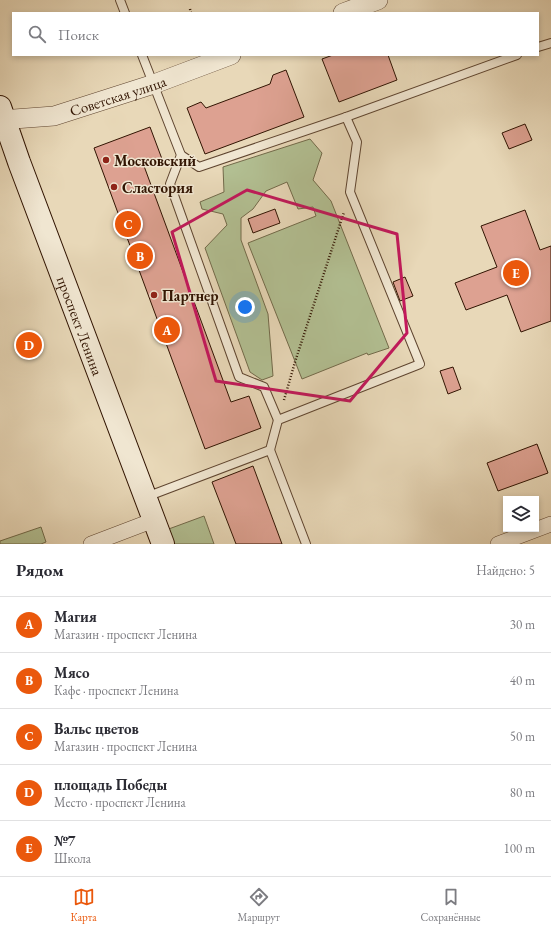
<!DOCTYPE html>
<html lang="ru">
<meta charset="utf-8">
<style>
:root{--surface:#fff;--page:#f2f2f3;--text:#2b2b33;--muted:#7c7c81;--line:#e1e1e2;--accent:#ea580c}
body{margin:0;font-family:"EB Garamond",serif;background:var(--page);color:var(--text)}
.controls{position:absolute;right:12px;bottom:12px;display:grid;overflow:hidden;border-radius:0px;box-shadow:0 2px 6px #0003}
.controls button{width:36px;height:36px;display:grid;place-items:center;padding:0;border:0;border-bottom:1px solid var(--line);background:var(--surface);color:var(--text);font:20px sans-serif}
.you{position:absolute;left:245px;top:307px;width:14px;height:14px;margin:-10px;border:3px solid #fff;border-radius:50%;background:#1a73e8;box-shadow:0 0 0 6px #1a73e833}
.badge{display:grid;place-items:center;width:26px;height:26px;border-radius:50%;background:var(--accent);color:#fff;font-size:13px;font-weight:700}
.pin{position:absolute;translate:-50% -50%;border:2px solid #fff;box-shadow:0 1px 4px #0006}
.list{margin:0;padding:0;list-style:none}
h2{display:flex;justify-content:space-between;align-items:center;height:52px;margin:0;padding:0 16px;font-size:17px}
h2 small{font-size:13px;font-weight:400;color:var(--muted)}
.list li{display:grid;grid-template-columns:26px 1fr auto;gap:12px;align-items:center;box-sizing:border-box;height:56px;padding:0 16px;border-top:1px solid var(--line)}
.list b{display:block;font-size:15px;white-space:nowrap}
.list p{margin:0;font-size:13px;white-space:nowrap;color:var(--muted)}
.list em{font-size:13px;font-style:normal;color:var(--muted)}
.icon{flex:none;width:22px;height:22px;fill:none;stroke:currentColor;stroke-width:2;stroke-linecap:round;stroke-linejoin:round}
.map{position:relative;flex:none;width:551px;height:544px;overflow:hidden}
.search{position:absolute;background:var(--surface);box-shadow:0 2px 6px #0003;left:12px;right:12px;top:12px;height:44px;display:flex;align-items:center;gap:10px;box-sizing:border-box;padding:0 14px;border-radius:0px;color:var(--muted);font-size:15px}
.sheet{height:332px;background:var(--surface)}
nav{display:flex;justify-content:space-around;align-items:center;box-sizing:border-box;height:56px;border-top:1px solid var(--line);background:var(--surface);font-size:11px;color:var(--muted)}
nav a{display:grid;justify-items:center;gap:2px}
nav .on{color:var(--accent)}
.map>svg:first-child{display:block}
</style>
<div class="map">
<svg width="551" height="544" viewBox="0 0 551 544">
<rect width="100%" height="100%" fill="#e8d8b8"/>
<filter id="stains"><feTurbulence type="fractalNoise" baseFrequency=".005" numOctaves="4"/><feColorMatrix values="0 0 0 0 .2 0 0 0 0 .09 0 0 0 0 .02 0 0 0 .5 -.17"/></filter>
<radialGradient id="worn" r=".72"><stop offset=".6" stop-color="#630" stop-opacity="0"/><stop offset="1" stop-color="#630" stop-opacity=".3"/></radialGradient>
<g fill="#b2bf92" stroke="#726a4a">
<polygon points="310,139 322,153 313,180 331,201 389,348 368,355 367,353 302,379 248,243 316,216 313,207 298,209 287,182 266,191 253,209 241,218 241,240 268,314 273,376 262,380 250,372 205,248 227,225 223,214 202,209 200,202 224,192 223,167"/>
<polygon points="204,516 214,544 172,544 166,530"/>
<polygon points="41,527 46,542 41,544 0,544 0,541"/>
</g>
<g fill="#dda191" stroke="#311402">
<polygon points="333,55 388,55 397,80 339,102 322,59"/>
<polygon points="286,70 304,117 205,154 187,108 201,102 206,108 270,84 273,75"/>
<polygon points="525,124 532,140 509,149 502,133"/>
<polygon points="150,127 162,159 144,166 231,402 249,396 261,428 205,449 94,148"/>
<polygon points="275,209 280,223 253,233 248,219"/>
<polygon points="525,210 540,250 551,246 551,321 521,332 507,295 466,310 455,283 497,267 481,226"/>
<polygon points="405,277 413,296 400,301 393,282"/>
<polygon points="453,367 461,389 448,394 440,371"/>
<polygon points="537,444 548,473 498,491 487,463"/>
<polygon points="253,466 282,544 236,544 212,482"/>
</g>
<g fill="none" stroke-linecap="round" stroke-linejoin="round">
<g stroke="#5f4530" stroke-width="10">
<g id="service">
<polyline points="120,0 125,13"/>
<polyline points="538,47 551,43"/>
<polyline points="142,55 181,155 170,184 239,377 264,387 278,420"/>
<polyline points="181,155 199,167 346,117 517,55"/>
<polyline points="270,450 306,544"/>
<polyline points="146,497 270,450 278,420 420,364 350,192 357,142 346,117"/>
</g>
</g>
<g stroke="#5f4530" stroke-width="16">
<g id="minor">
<polyline points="91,544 154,520"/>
<polyline points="498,544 551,524"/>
</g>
</g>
<g stroke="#5f4530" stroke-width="20">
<g id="tertiary">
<polyline points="343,13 378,0"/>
<path id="s1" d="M0 120 54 116 154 84 231 55"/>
</g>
</g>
<g stroke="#311402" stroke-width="24">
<g id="secondary">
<path id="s2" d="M0 107 19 162 163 544"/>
</g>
</g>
<g stroke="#311402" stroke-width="2.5" stroke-dasharray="1 2" stroke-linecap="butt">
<polyline points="190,9 191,13"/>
<polyline points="284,400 295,362 344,212"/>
</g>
<use href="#service" stroke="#f0e6d1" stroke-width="8"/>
<use href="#minor" stroke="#f0e6d1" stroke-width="15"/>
<use href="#tertiary" stroke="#f0e6d1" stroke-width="19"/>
<use href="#secondary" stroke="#f0e6d1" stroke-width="22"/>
</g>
<path fill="none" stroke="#c2185b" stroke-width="3" stroke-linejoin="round" d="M247 190 397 234 407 333 350 401 216 381 172 232Z"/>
<g fill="#8f2418" stroke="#f0e6d1" stroke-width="1.5">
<circle cx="106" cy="160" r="4"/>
<circle cx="114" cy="187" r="4"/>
<circle cx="154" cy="295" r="4"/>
</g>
<g text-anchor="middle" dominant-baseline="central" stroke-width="3" stroke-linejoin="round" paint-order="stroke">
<g font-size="15" fill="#311402" stroke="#f0e6d1">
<text stroke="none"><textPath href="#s1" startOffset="121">Советская улица</textPath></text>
<text stroke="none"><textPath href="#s2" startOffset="233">проспект Ленина</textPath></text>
</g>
<g font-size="15" font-weight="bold" fill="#311402" stroke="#f0e6d1" text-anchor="start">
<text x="114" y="160">Московский</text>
<text x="122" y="187">Сластория</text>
<text x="162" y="295">Партнер</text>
</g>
</g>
<rect width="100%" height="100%" filter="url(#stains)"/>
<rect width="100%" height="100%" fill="url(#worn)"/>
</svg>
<div class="controls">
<button><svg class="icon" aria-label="layers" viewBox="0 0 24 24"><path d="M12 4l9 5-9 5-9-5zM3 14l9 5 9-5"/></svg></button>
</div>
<div class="you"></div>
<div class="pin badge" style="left:167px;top:330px">A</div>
<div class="pin badge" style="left:140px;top:256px">B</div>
<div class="pin badge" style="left:128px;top:224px">C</div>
<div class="pin badge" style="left:29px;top:345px">D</div>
<div class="pin badge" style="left:516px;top:273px">E</div>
<div class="search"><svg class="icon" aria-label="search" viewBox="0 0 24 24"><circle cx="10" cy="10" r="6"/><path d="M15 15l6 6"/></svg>Поиск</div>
</div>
<section class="sheet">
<h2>Рядом<small>Найдено: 5</small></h2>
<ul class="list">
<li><span class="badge">A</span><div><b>Магия</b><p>Магазин · проспект Ленина</p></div><em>30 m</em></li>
<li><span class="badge">B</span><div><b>Мясо</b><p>Кафе · проспект Ленина</p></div><em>40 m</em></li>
<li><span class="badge">C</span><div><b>Вальс цветов</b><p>Магазин · проспект Ленина</p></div><em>50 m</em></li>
<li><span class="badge">D</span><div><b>площадь Победы</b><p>Место · проспект Ленина</p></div><em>80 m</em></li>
<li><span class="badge">E</span><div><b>№7</b><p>Школа</p></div><em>100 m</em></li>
</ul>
</section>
<nav>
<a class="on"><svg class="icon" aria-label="map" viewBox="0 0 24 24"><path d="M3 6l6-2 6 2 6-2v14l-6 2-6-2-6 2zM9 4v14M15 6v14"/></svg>Карта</a>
<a><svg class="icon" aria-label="directions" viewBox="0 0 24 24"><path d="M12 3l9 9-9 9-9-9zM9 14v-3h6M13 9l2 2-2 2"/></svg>Маршрут</a>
<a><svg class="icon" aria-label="saved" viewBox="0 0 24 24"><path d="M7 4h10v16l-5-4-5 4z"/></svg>Сохранённые</a>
</nav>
